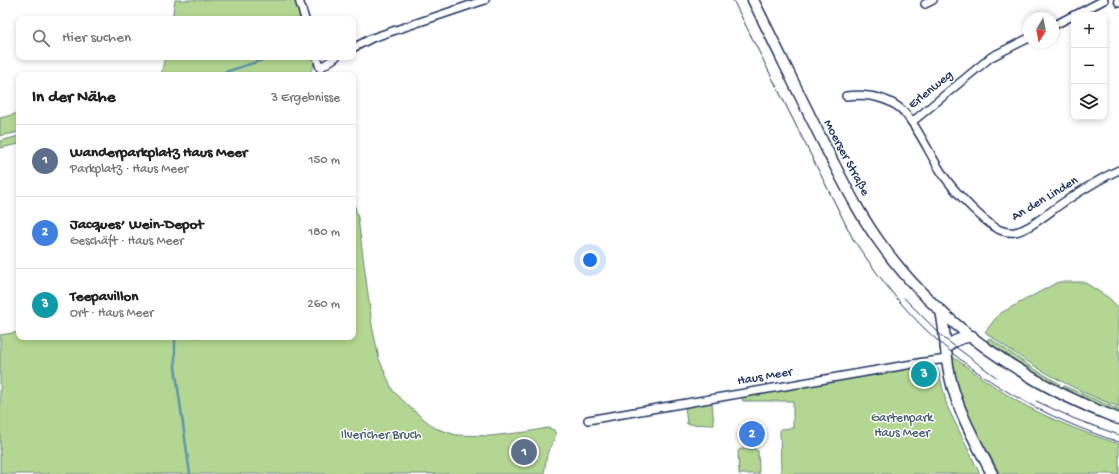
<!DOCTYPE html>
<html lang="de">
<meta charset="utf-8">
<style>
:root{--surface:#fff;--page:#f2f2f2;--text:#222;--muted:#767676;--line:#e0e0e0;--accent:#ea580c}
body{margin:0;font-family:"Gochi Hand",sans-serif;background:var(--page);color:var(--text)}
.controls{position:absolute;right:12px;top:12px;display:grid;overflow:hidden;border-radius:8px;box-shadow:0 2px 6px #0003}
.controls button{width:36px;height:36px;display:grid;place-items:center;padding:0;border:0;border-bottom:1px solid var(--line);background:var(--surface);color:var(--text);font:20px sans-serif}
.compass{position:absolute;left:1023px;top:12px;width:36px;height:36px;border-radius:50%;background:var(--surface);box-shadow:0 2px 6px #0003;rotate:190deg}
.you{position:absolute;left:590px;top:260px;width:14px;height:14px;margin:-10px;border:3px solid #fff;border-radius:50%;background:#1a73e8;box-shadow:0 0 0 6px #1a73e833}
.badge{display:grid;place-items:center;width:26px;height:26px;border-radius:50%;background:var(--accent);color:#fff;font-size:13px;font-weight:700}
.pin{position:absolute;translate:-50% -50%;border:2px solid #fff;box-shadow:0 1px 4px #0006}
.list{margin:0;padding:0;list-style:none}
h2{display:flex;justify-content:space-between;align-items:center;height:52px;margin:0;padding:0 16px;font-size:17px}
h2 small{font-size:13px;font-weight:400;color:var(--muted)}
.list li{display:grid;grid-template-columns:26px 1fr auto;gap:12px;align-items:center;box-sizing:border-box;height:72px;padding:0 16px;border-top:1px solid var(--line)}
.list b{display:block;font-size:15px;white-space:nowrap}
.list p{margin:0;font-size:13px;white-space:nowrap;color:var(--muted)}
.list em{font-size:13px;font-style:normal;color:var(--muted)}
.icon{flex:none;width:22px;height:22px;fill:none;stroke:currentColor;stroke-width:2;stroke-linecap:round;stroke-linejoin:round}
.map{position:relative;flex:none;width:1119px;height:474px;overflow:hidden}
.search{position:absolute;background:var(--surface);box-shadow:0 2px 6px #0003;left:16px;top:16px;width:340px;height:44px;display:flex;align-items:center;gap:10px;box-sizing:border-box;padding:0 14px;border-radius:8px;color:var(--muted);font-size:15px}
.panel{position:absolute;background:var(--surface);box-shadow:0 2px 6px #0003;left:16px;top:72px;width:340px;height:268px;border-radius:8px}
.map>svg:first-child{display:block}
</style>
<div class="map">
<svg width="1119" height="474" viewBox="0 0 1119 474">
<rect width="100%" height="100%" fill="#fff"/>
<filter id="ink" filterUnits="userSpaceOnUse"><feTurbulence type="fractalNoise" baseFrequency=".025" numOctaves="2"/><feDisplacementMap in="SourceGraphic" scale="8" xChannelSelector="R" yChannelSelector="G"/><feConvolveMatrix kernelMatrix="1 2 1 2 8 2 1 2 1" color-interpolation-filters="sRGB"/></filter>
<g filter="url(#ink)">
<g fill="#b3d792" stroke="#678378">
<polygon points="175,0 295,0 301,19 172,19"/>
<path d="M165 57H313C316 65 312 71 306 75H161Z"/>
<polygon points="19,113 19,132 0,136 0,118"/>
<polygon points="19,136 19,144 0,148 0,141"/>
<polygon points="353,199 358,218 372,325 379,359 393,391 413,410 435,428 456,435 490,436 526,432 548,428 554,430 556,435 547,454 544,474 0,474 0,335 19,332 19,337 353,337"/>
<path d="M1058 282H1084L1109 298 1119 308V407C1070 389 1026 363 985 332L999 314Z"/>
<path d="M989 338 1028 365 1060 384 1058 386C1034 372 1010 358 987 341Z"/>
<path d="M953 357C974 372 995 388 1017 401 1049 419 1084 433 1119 444V474H1000C980 437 956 400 953 357Z"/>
<polygon points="930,364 938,369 947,406 980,474 781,474 780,429 793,428 793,401 743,401 741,395"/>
<polygon points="1064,386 1119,410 1119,413 1063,389"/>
<polygon points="712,402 714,425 687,424 685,406"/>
<polygon points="740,449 755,449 758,451 759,474 739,474 738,451"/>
</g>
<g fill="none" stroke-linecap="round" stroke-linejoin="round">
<g stroke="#5d95ae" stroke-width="2.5">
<polyline points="216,75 272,57"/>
<polyline points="175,337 175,367 190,474"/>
</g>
<g stroke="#1b2f5e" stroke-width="10">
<g id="street">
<polyline points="299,0 305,19"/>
<polyline points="1118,0 1119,3"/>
<polyline points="925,4 933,0"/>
<polyline points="1075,15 1104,0"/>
<polyline points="1053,26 1074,15"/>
<polyline points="353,48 372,38 485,0"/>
<polyline points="317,57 320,68 336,57"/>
<path d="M846 96C865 94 886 97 901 109 916 123 929 153 940 170 950 187 983 222 1000 230 1005 232 1009 233 1015 232 1030 229 1048 213 1061 204 1079 192 1099 179 1119 170"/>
<polyline points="912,122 991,57 1029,38"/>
<polyline points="588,420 924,362 947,359"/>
</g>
</g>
<g stroke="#1b2f5e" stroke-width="13">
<g id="secondary">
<path d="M753 0C779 52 804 105 831 158 846 187 861 217 881 244 938 324 1028 385 1119 419"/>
<path d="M941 311C946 334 945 358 951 381 959 414 977 444 992 474"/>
<path d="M946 348C953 340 962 338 972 336"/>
</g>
</g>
<use href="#street" stroke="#fff" stroke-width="7"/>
<use href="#secondary" stroke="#fff" stroke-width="10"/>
<g stroke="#1b2f5e" stroke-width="1">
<path d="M733 0 853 239C874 270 896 300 922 326 977 380 1047 419 1119 442"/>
<polyline points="904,298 945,339 996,377"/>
<polyline points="1036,401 1075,419 1119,435"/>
</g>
</g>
</g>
<g text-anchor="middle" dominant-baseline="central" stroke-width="3" stroke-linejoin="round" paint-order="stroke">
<g font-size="13" fill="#1b2f5e" stroke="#fff">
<text transform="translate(931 90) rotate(-39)">Erlenweg</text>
<text transform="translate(846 158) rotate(62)">Moerser Straße</text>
<text transform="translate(1045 199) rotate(-31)">An den Linden</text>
<text transform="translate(765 377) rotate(-10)">Haus Meer</text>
</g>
<g font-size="13" fill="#49616e" stroke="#fff">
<text x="902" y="418">Gartenpark<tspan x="902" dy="15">Haus Meer</tspan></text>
<text x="381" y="435">Ilvericher Bruch</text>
</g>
</g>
</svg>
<div class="controls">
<button>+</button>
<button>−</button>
<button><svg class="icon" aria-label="layers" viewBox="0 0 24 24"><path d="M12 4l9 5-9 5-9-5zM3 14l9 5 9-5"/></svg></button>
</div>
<svg class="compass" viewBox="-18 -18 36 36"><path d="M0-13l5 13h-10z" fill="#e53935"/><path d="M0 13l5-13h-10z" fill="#767676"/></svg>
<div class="you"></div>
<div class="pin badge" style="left:524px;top:452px;background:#5c6f8a">1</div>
<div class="pin badge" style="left:752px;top:434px;background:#3f7fe0">2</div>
<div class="pin badge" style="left:924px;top:374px;background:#0f9aa8">3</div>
<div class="search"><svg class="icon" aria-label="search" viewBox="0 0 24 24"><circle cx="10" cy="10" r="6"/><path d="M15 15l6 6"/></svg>Hier suchen</div>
<section class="panel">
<h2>In der Nähe<small>3 Ergebnisse</small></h2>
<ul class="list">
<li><span class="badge" style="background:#5c6f8a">1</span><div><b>Wanderparkplatz Haus Meer</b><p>Parkplatz · Haus Meer</p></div><em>150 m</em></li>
<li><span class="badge" style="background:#3f7fe0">2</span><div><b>Jacques’ Wein-Depot</b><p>Geschäft · Haus Meer</p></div><em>180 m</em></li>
<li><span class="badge" style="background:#0f9aa8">3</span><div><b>Teepavillon</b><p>Ort · Haus Meer</p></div><em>260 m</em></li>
</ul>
</section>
</div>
